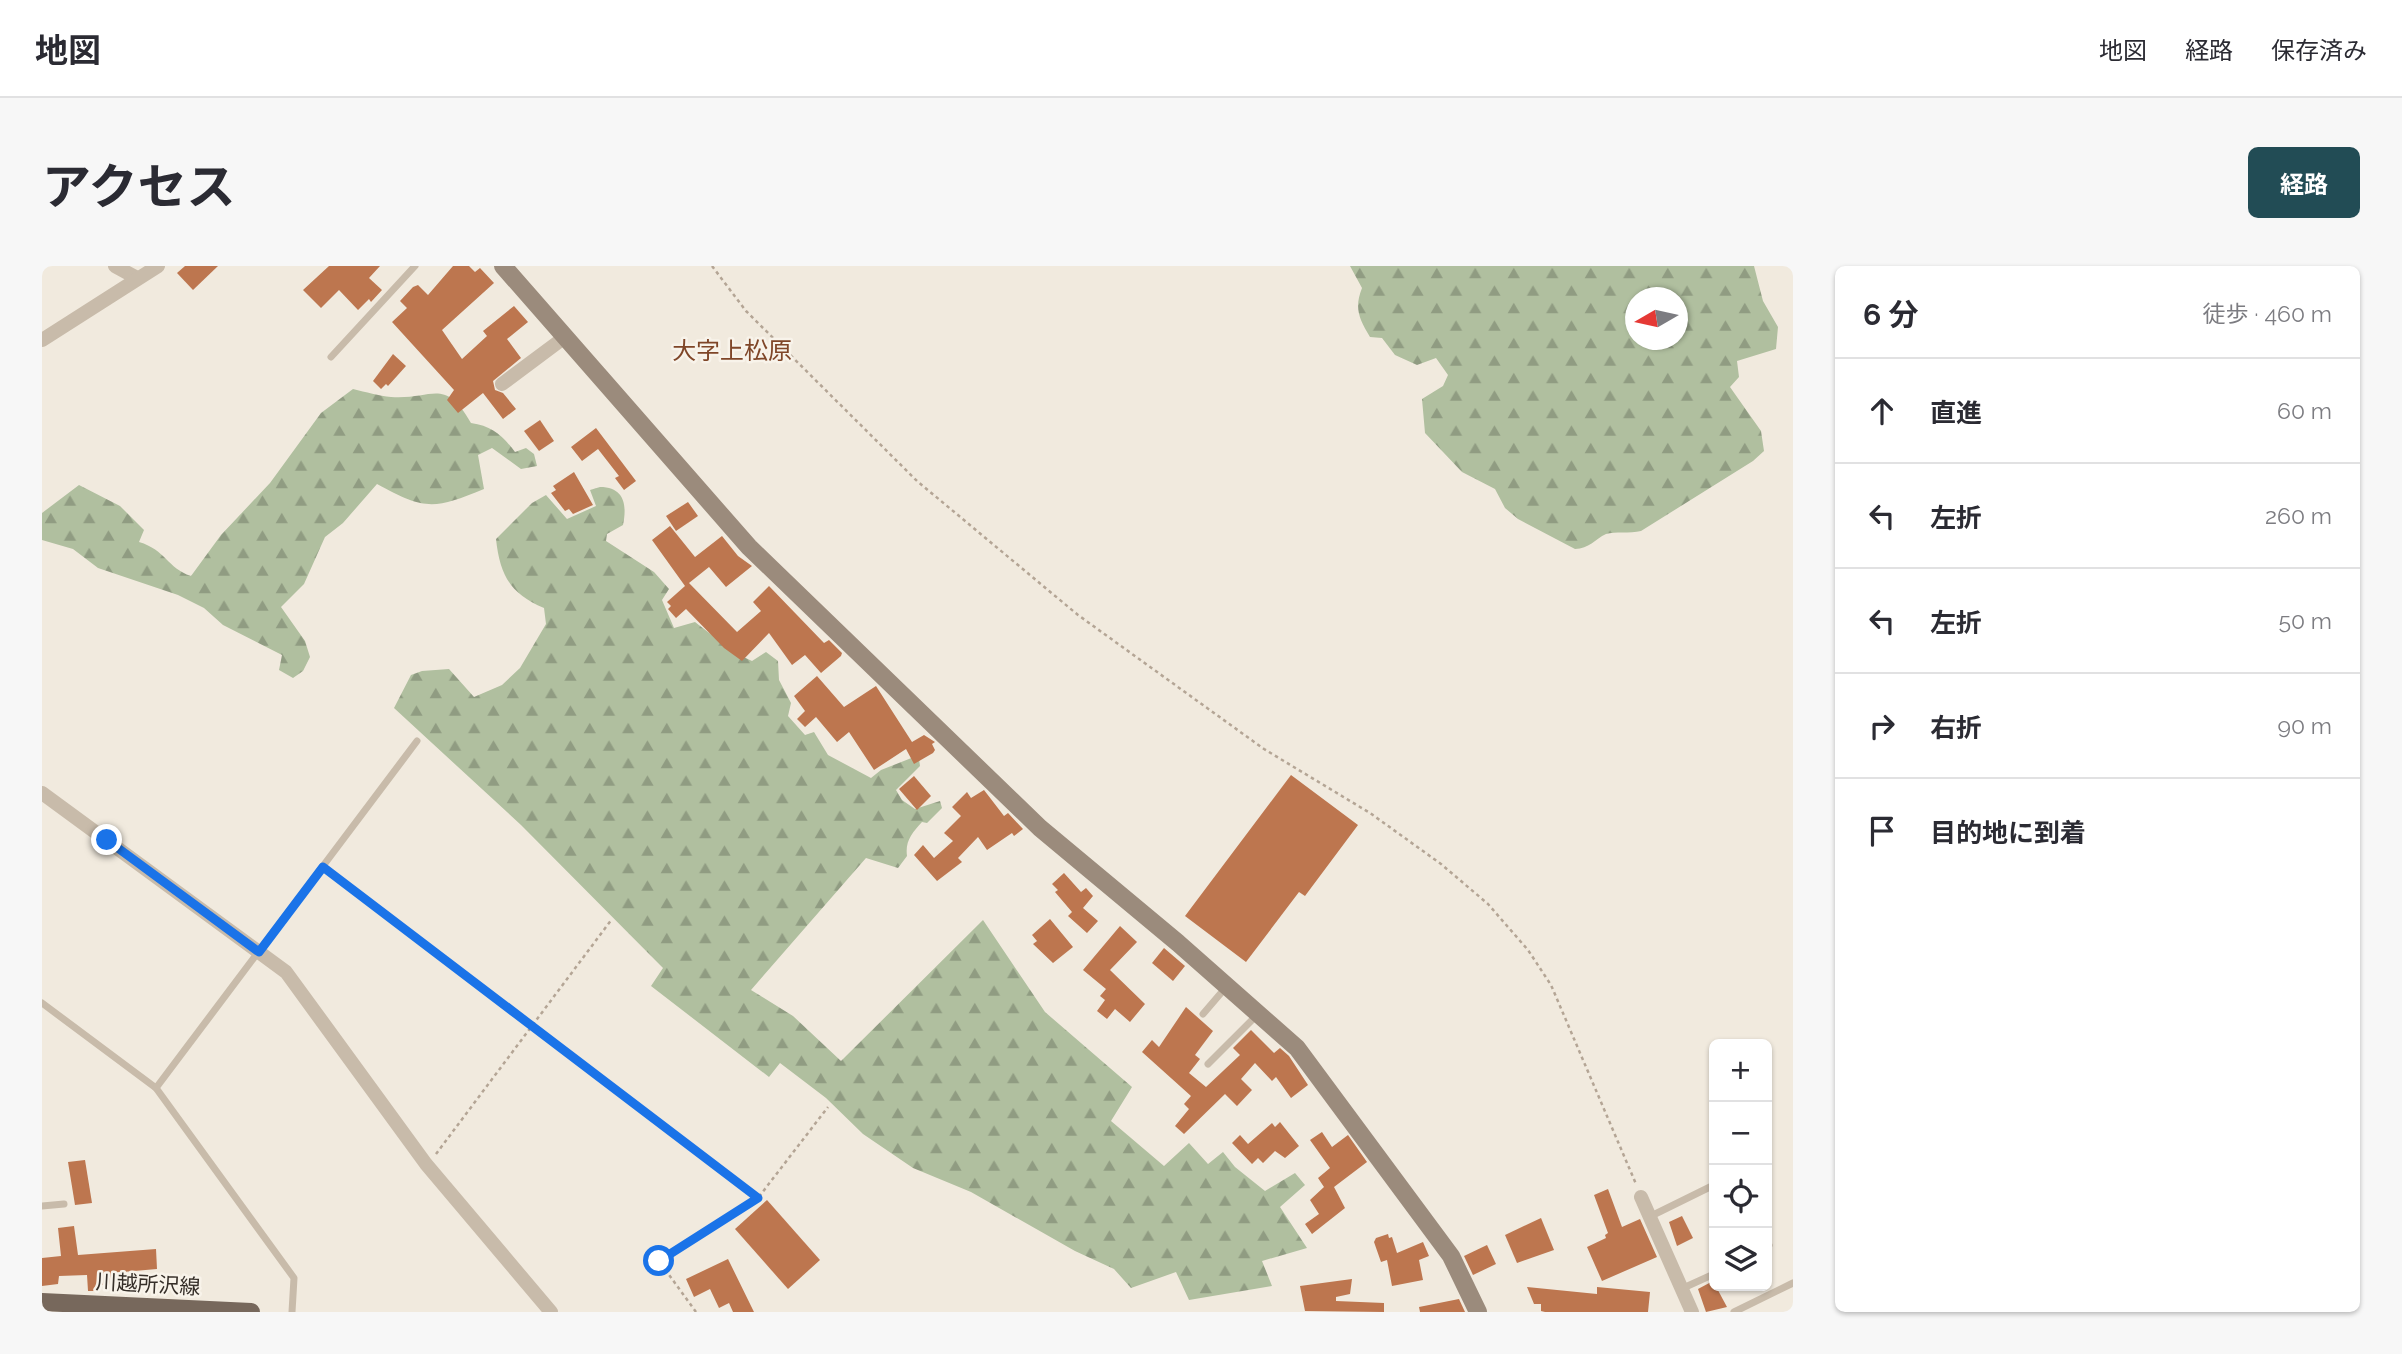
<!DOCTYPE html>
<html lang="ja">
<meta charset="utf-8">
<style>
:root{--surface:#fff;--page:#f7f7f7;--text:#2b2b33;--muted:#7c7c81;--line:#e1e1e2;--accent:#224c55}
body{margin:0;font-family:Raleway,"Noto Sans JP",sans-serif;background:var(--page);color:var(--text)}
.controls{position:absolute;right:21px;bottom:21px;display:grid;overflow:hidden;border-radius:10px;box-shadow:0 2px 5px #0004}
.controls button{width:63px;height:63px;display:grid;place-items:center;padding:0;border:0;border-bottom:2px solid var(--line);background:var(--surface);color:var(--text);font:35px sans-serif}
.compass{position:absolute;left:1583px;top:21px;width:63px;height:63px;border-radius:50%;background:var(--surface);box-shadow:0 2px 5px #0004;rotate:261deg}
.stop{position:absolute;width:21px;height:21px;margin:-16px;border:5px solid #1a73e8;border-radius:50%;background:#fff}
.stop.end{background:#1a73e8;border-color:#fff;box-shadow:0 2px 7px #0008}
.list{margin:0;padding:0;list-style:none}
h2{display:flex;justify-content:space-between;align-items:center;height:91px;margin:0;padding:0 28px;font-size:30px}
h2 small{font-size:23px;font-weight:400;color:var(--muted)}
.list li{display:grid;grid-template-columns:46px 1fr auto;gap:21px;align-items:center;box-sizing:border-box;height:105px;padding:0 28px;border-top:2px solid var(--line)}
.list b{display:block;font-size:26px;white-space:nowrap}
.list em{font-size:23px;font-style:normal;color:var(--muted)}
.icon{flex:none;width:38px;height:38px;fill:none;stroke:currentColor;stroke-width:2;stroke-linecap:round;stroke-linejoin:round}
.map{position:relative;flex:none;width:1751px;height:1046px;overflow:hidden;border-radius:10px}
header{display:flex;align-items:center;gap:42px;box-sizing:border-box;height:98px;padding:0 35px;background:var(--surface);border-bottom:2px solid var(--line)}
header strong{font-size:33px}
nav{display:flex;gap:38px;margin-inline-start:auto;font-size:24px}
.intro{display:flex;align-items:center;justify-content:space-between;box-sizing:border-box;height:168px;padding:0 42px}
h1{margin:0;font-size:49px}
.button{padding:18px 32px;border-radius:10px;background:var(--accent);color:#fff;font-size:24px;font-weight:700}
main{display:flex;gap:42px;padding:0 42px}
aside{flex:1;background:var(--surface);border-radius:10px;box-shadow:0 2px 5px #0004}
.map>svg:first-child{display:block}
</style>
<header>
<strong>地図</strong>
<nav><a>地図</a><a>経路</a><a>保存済み</a></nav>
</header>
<div class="intro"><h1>アクセス</h1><a class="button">経路</a></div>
<main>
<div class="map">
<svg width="1751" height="1046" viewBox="0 0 1751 1046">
<defs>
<pattern id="forest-firs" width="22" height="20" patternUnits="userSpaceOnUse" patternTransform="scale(1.75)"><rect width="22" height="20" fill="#b0bf9f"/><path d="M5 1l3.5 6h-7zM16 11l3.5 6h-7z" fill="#909c82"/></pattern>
</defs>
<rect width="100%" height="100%" fill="#f1eade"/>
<g fill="url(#forest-firs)" fill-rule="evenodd">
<path d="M1308 0H1712L1721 35 1736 61 1734 83 1695 95 1697 111 1688 121 1719 165 1722 185 1711 195 1599 265C1588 268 1573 265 1564 268 1553 273 1547 283 1533 283L1476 253 1463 242 1453 223 1420 206 1383 167 1380 133 1401 120 1406 109 1394 92 1375 99 1353 89 1340 72 1328 71C1317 53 1312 42 1320 22ZM1594 32H1636V74H1594Z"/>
<path d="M311 123C324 126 337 130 349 131 391 134 402 110 429 157 450 160 460 169 473 186L484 182 492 188 495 200 479 203 450 182 436 189 442 223C391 244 383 244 335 218L301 257 283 271 262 318 239 341 263 375 268 391 261 405 251 412 237 404 240 389 181 359 162 342 136 329 56 302 31 283 0 274V247L37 219 78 240 102 264 97 276C124 284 125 302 149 310L179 269 228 217 279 147Z"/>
<path d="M558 221C583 221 585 240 581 259L565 268 564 275 612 306 627 323 620 334 632 362 653 356 693 387 710 395 724 386 736 395 737 414 749 437 746 450 763 469 772 466 786 489 829 512 839 504 872 491 877 493 878 500 854 524 860 534 873 543 898 535 900 542 885 557 880 556C870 567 863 575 865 590L856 602 824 592 709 724 751 750 799 795 941 654 1003 746 1090 821 1069 855 1122 900 1147 877 1166 898 1181 886 1193 901 1223 925 1253 907 1263 919 1238 941 1265 982 1220 995 1230 1020 1147 1034 1134 1006 1089 1022 1072 1003 1033 985 929 926 871 902 821 868 784 832 738 797 727 811 609 720 621 702 479 559 352 442 369 409 380 405 407 403 432 431 460 419 478 402 504 358 502 342C468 328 458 309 454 273L490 237 504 229 525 253 554 240 548 224Z"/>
</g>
<g fill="#bd764f">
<polygon points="143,0 176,0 151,24 135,7"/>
<polygon points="287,0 338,0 327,12 340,24 329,36 327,33 316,44 297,24 279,42 261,24"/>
<polygon points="411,0 427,0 433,6 438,2 452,17 400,64 420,93 445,70 441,65 472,40 486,56 465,73 479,92 451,115 453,124 461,127 474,143 461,153 441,127 416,147 405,134 412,124 350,56 365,42 358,35 371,21 376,19 386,29"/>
<polygon points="351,88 364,100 346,120 344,118 339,123 331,115"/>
<polygon points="498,154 512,175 497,185 482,165"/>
<polygon points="554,162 594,215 582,224 573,212 577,210 556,183 540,195 529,181"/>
<polygon points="532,206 551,239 531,248 527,243 523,245 509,227 514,224 511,220"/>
<polygon points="646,236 656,250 634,265 624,250"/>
<polygon points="628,260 653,291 680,270 696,290 710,300 684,321 667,301 647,317 695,366 719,345 711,336 727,320 782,377 787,374 800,387 799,390 779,407 763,389 750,399 727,367 700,395 682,382 644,343 634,352 626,343 629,340 625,336 643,320 610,274"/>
<polygon points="775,410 802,441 834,420 870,476 882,469 893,476 890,478 893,484 891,487 872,498 864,483 832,504 807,466 795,476 774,451 763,461 755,453 763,445 752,430"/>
<polygon points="1249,509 1316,559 1263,630 1257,626 1204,696 1143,650"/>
<polygon points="872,510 889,530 875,544 857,523"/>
<polygon points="942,524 962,550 966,547 981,563 972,570 970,567 945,584 936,571 916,592 920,596 895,615 872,589 881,579 892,592 911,575 902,567 919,550 910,541 925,526 929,532"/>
<polygon points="1022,607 1039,626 1044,622 1051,630 1041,642 1056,655 1045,667 1026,650 1030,646 1013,626 1016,624 1010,618"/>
<polygon points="1008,653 1031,681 1011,697 991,678 995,675 990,669"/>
<polygon points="1078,660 1095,676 1068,704 1103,738 1088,756 1073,743 1065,753 1055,745 1063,734 1058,730 1064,723 1041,704"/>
<polygon points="1122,682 1143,700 1131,715 1110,697"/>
<polygon points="1144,741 1171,765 1153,789 1158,793 1147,807 1164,821 1198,789 1191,782 1209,764 1232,787 1238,782 1247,790 1266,819 1249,832 1234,811 1230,815 1213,797 1199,813 1210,824 1195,840 1183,828 1142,868 1133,860 1147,843 1142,838 1149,830 1100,786 1110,774 1117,781"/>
<polygon points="1238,856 1257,880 1243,892 1233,885 1221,897 1216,892 1210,898 1190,877 1198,869 1206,878 1230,857 1233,861"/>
<polygon points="1280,866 1290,881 1306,869 1325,896 1292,921 1303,942 1270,968 1263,958 1277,948 1268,934 1282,921 1276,912 1288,902 1268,874"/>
<polygon points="43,894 50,937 33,939 26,896"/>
<polygon points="1566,923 1580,961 1598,953 1615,991 1560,1015 1545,981 1564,972 1563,969 1566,967 1552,929"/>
<polygon points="725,934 778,994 746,1023 693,963"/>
<polygon points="1640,950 1651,972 1635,980 1627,956"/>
<polygon points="1499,952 1512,984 1475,997 1463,969"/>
<polygon points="32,960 36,989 114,983 115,1003 69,1007 67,1019 58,1019 58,1025 46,1025 45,1009 17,1010 16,1018 0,1020 0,992 19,990 16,962"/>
<polygon points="1346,968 1347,972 1350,971 1355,987 1381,976 1387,990 1377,994 1381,1014 1350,1020 1345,994 1339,996 1332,976 1334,972"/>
<polygon points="1445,979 1454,998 1431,1009 1422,990"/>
<polygon points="686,993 712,1046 691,1046 687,1037 677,1042 668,1023 652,1031 644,1013"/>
<polygon points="1310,1013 1308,1028 1294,1031 1294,1035 1342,1037 1342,1046 1263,1045 1258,1020"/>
<polygon points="1671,1015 1685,1041 1664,1046 1656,1023"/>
<polygon points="1485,1021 1555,1028 1555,1021 1608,1026 1606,1046 1503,1046 1499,1045 1499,1038 1492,1038"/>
<polygon points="1417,1033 1423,1046 1378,1046 1377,1041"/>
</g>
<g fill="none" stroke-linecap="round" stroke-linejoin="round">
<g stroke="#b4a595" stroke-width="2.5" stroke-dasharray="3.5 3.5" stroke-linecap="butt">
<polyline points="670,0 704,45 875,215 1036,349 1222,483 1328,547 1399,598 1446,638 1486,684 1509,719 1594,918"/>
<polyline points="289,608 716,932"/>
<polyline points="394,888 570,653"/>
<polyline points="654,1046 617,995 716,932 786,841"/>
</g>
<g stroke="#c8bbaa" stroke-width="7">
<polyline points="289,91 373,0"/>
<polyline points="0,737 114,822 252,1012 250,1046"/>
<polyline points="1161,748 1185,720"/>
<polyline points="1166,798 1216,748"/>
<polyline points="114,822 375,475"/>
<polyline points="0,940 22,938"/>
<polyline points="1607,951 1672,919"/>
<polyline points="1725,980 1727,979"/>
<polyline points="1639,1023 1672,1008"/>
<polyline points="1692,1046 1751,1017"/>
</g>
<g stroke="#c8bbaa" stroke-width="14">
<polyline points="73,0 95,12"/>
<polyline points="0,74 116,0"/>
<polyline points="460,118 523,71"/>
<polyline points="0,527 244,706 384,898 509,1046"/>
<polyline points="1599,931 1650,1046"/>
</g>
<polyline stroke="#9b8b7c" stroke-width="18" points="461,0 707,281 998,562 1136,677 1255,782 1409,990 1436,1046"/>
<polyline stroke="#77685c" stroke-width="18" points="0,1036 209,1046"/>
</g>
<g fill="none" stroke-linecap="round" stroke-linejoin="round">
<polyline stroke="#1a73e8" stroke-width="9" points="65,574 217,686 281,601 716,932 617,995"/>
</g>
<g text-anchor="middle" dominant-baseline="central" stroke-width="5" stroke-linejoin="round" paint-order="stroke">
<g font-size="21" fill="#362f29" stroke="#f8f3ea">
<text transform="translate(106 1018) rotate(3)">川越所沢線</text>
</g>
<g font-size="24" fill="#7f4628" stroke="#f8f3ea">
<text x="690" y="84">大字上松原</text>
</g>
</g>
</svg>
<div class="controls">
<button>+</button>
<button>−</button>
<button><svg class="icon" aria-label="locate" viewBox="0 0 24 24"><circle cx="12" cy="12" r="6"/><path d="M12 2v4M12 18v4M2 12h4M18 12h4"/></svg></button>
<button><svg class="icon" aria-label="layers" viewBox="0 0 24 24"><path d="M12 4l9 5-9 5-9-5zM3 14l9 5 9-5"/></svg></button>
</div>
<svg class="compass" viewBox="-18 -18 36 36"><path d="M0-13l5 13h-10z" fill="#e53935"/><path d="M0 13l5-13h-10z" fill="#7c7c81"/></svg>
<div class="stop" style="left:617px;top:995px"></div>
<div class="stop end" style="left:65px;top:574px"></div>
</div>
<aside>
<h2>6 分<small>徒歩 · 460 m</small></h2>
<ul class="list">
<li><svg class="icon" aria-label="ahead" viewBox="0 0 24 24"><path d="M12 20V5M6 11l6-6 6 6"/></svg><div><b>直進</b></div><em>60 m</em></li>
<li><svg class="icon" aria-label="left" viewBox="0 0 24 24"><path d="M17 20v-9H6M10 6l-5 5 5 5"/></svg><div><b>左折</b></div><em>260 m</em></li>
<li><svg class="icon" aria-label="left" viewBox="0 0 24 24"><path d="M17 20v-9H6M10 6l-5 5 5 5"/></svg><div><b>左折</b></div><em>50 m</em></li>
<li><svg class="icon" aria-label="right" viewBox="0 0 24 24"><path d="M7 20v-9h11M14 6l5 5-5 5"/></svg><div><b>右折</b></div><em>90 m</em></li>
<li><svg class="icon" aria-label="arrive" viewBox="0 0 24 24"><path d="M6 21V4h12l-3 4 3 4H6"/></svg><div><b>目的地に到着</b></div></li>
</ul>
</aside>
</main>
